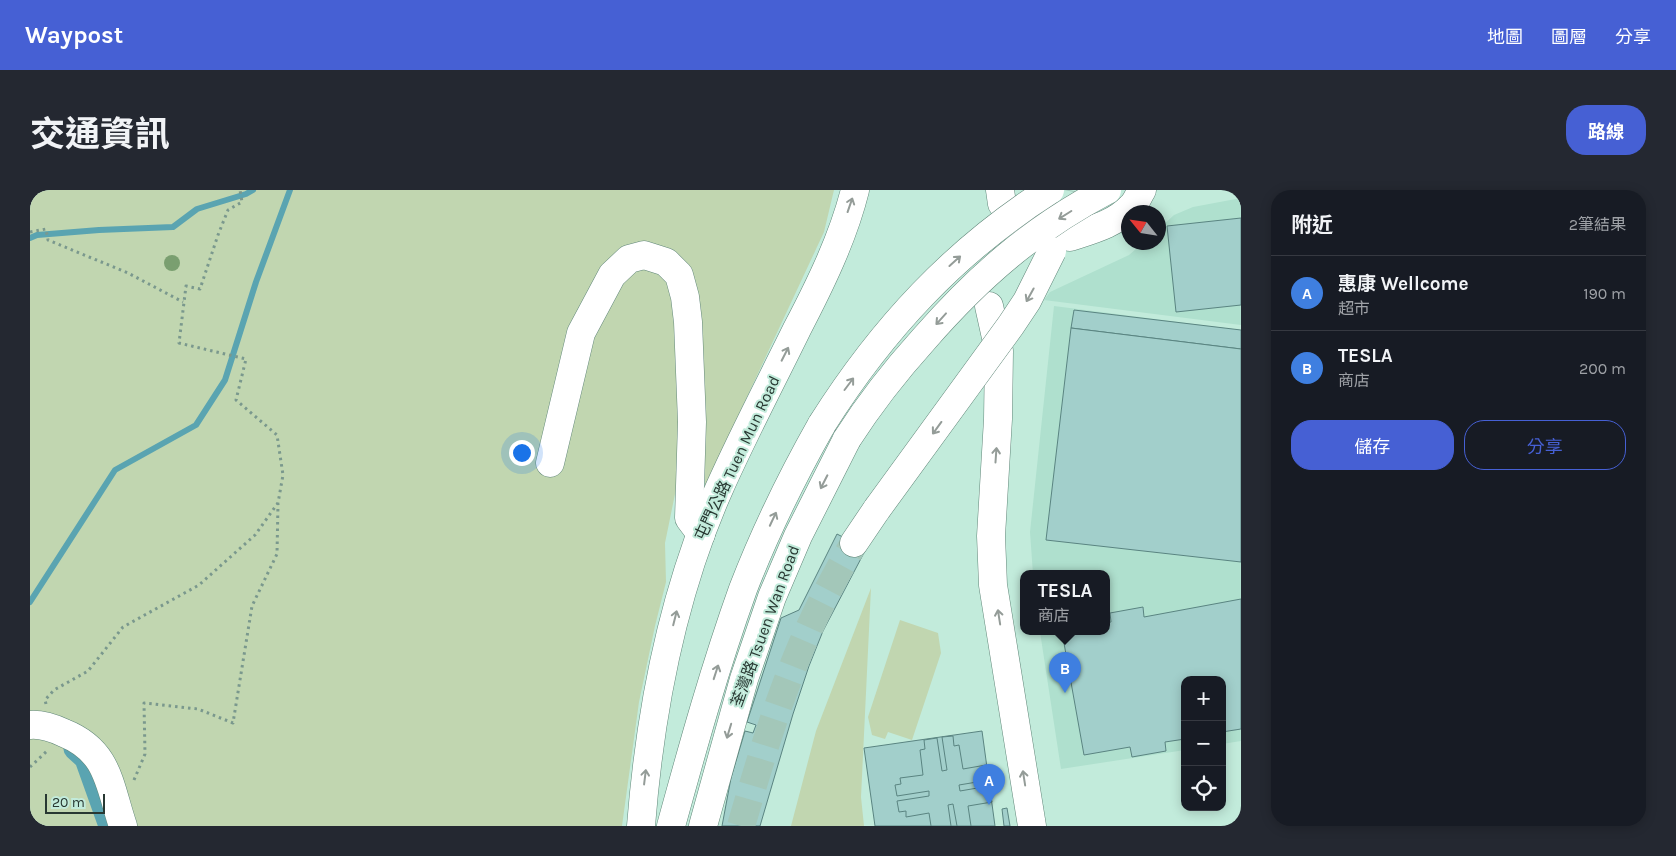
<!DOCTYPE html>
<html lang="zh-TW">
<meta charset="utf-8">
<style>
:root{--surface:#171b24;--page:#242831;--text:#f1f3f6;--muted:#9ea1a6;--line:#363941;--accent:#4660d4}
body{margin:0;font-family:Karla,"Noto Sans TC",sans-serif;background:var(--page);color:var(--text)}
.controls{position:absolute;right:15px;bottom:15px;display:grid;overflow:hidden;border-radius:10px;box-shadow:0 2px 12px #0003}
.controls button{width:45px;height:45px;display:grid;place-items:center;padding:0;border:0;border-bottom:1px solid var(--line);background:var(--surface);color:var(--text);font:25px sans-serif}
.compass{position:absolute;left:1091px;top:15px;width:45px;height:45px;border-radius:50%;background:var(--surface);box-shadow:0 2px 12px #0003;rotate:300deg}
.scale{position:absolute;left:15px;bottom:12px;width:60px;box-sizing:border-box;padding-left:5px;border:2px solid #283832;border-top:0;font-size:14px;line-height:18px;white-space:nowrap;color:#283832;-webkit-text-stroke:4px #c2ebdb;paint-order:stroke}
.you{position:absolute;left:491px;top:262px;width:18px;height:18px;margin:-12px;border:4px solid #fff;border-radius:50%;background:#1a73e8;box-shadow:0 0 0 8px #1a73e833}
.badge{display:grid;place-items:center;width:32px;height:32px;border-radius:50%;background:var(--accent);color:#fff;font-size:16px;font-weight:700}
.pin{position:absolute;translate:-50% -41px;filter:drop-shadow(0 1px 2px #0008)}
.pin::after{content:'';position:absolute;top:26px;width:18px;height:15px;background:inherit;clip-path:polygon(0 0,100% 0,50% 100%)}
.popup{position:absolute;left:990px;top:380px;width:90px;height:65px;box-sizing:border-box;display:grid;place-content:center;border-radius:10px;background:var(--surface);filter:drop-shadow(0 1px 4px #0005);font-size:16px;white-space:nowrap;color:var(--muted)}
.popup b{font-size:19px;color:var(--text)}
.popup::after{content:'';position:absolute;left:50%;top:100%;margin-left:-10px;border:10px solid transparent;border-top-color:var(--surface)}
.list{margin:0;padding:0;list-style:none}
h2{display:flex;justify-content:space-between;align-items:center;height:65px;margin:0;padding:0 20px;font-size:21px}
h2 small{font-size:16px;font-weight:400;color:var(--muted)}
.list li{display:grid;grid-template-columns:32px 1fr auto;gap:15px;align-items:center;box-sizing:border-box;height:75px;padding:0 20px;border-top:1px solid var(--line)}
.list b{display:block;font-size:19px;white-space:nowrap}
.list p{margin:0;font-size:16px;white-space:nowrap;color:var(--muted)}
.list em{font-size:16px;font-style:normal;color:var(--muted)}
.actions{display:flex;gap:10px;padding:15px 20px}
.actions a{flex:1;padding:11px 0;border:1px solid var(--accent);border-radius:20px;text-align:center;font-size:18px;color:var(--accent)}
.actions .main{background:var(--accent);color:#fff}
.icon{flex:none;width:28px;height:28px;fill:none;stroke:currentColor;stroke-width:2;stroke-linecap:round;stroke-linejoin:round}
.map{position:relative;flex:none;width:1211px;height:636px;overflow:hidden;border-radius:20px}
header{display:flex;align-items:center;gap:30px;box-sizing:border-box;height:70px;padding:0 25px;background:var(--accent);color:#fff}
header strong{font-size:24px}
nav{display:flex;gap:28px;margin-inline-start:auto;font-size:18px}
.intro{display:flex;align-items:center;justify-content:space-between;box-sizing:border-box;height:120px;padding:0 30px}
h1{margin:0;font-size:35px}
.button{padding:12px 22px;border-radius:20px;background:var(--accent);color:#fff;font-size:18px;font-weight:700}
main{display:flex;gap:30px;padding:0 30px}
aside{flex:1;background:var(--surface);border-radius:20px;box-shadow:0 2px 12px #0003}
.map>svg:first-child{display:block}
</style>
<header>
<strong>Waypost</strong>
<nav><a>地圖</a><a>圖層</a><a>分享</a></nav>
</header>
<div class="intro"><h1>交通資訊</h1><a class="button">路線</a></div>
<main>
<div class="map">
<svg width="1211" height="636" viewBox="0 0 1211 636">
<rect width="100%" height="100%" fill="#c2ebdb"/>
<g fill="#afe0ce">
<polygon points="1211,8 1211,135 1014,110 1020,102 1099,65 1113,53 1128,52 1129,39 1144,25 1163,17"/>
<polygon points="1024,116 1211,140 1211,551 1192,554 1192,490 1155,490 1155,560 1031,579 1010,442 1076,442 1076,384 1003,384 1000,342"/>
</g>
<g fill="#c1d6b0">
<polygon points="0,0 804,0 794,42 675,297 674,257 654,260 635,353 636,392 625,436 609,512 592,636 0,636"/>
<polygon points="841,398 831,607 834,636 761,636 786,541"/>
<polygon points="870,430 908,443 911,463 882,550 858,542 855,549 842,545 838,527"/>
</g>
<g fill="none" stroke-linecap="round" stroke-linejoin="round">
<g stroke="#5aa4b1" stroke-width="6">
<polyline points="0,48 7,45 69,40 143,37 167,19 216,4 223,0"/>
<polyline points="0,412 85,280 166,235 195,190 226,92 260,0"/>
</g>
<polyline stroke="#5aa4b1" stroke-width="21" points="44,559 55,569 79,636"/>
</g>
<g fill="#a2cfcb" stroke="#5a8481">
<polygon points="1211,28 1211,115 1146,122 1137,36"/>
<polygon points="1044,120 1211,140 1211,159 1041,138"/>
<polygon points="1041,138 1211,159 1211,372 1016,350"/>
<polygon points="807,344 836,359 793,441 779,476 763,524 730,636 692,636 701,588 715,541 723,543 726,535 717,532 751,428 769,420"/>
<polygon points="1211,409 1211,539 1192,542 1192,490 1155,490 1155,549 1135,552 1136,561 1102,567 1100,557 1054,565 1032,442 1076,442 1076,433 1081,432 1080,423 1113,417 1114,427"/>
<polygon points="952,541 965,636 845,636 834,558"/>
<polygon points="923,546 924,556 929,555 933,579 956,575 959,590 929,595 930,601 959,596 962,612 938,616 941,636 927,636 923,614 918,615 921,636 901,636 899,623 876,627 876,621 869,622 867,611 899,606 899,601 867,606 865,595 871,594 870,588 893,585 890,560 895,559 894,550 907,548 912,581 917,580 912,547"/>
<polygon points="977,618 980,636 974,636 972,619"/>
</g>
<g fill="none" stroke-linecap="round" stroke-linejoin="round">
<g stroke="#a3c7b9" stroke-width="28" stroke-dasharray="28 14" stroke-linecap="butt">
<polyline points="1030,42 1039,0"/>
<path d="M711 636C728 578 745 519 769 462 784 425 804 388 824 353"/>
</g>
<g stroke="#618779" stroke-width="29">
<g id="minor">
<polyline points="959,116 969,161 968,229 961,346 963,395 1002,636"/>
<polyline points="520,273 551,143 582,85 599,69 614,65 636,72 649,85 655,107 658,132 662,232 659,328 671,344"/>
<path d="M0 535C12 534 23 538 34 543 79 561 79 595 93 636"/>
</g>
</g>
<g stroke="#618779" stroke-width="29">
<g id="major">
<polyline points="970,0 972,14 991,33 1010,40"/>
<path d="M1040 47C1061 40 1085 34 1101 17 1106 13 1108 6 1112 0"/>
</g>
</g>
<g stroke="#618779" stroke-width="29">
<g id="highway">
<polyline points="824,353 847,319"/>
<path d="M611 636C620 521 642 405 689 299 713 245 741 192 767 139 790 95 813 48 825 0"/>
<path d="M641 636C663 556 685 477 713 399 735 342 762 287 792 234"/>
<polyline points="673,636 714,489 742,407 768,346 817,249"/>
</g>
</g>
<g stroke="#7a988d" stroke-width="3" stroke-dasharray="2.5 4" stroke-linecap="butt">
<polyline points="0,42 16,39 18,50 98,83 153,112"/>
<polyline points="16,514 15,510 24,500 58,481 93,437 169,395 225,345 248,313 253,285 247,245 206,210 216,169 149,153 156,96 170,99 188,45 198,20 212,12 210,0"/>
<polyline points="0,577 17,561"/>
<polyline points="104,590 115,564 114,513 168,519 203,533 222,416 247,364 248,314"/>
</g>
<use href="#minor" stroke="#fff" stroke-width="28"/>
<use href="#major" stroke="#fff" stroke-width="28"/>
<use href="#highway" stroke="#fff" stroke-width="28"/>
<g stroke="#618779" stroke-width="29" stroke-linecap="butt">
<g id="highway-bridge">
<path d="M792 234C852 139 924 61 1020 0"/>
<path d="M817 249C840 213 866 180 894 149 949 86 1003 39 1077 0"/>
<polyline points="847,319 981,135 997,111 1022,61"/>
</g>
</g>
<use href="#highway-bridge" stroke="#fff" stroke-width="28"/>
</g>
<circle fill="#7a9f70" cx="142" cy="73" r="8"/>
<defs><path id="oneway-shaft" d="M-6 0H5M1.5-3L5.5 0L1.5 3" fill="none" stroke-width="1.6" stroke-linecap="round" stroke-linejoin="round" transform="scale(1.25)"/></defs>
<g stroke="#949c98">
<use href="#oneway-shaft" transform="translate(820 15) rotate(-71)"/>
<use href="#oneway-shaft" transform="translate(1035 25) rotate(148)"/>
<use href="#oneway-shaft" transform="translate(925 71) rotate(-42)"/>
<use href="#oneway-shaft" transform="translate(1000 105) rotate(119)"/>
<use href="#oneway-shaft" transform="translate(911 129) rotate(132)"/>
<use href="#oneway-shaft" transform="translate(755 164) rotate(-63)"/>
<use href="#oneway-shaft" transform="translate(819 194) rotate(-53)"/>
<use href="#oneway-shaft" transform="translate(907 238) rotate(126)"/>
<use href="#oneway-shaft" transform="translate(966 265) rotate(-86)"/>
<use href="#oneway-shaft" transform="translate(794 292) rotate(117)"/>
<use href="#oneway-shaft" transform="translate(743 329) rotate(-65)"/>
<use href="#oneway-shaft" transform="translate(969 427) rotate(-99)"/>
<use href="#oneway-shaft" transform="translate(645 428) rotate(-76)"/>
<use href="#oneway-shaft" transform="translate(686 482) rotate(-72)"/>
<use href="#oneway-shaft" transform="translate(699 541) rotate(107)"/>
<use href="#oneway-shaft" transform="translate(615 587) rotate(-83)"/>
<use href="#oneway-shaft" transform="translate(994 588) rotate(-99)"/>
</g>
<g text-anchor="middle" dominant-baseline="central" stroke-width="4" stroke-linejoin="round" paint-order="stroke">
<g font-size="16" fill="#283832" stroke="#c2ebdb">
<text transform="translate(707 268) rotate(-65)">屯門公路 Tuen Mun Road</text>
<text transform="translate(735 436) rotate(-70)">荃灣路 Tsuen Wan Road</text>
</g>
</g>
</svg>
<div class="controls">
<button>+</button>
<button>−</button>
<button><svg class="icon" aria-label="locate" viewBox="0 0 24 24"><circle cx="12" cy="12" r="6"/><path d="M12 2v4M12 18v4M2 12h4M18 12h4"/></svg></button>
</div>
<svg class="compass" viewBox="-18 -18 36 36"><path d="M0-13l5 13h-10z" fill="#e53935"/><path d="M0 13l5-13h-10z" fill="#9ea1a6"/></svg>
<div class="scale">20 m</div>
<div class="you"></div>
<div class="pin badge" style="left:959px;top:615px;background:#3f7fe0">A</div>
<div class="pin badge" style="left:1035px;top:503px;background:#3f7fe0">B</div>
<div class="popup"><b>TESLA</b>商店</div>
</div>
<aside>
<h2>附近<small>2筆結果</small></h2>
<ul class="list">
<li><span class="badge" style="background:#3f7fe0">A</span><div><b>惠康 Wellcome</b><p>超市</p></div><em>190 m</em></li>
<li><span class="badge" style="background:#3f7fe0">B</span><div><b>TESLA</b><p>商店</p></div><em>200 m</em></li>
</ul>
<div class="actions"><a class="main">儲存</a><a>分享</a></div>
</aside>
</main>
